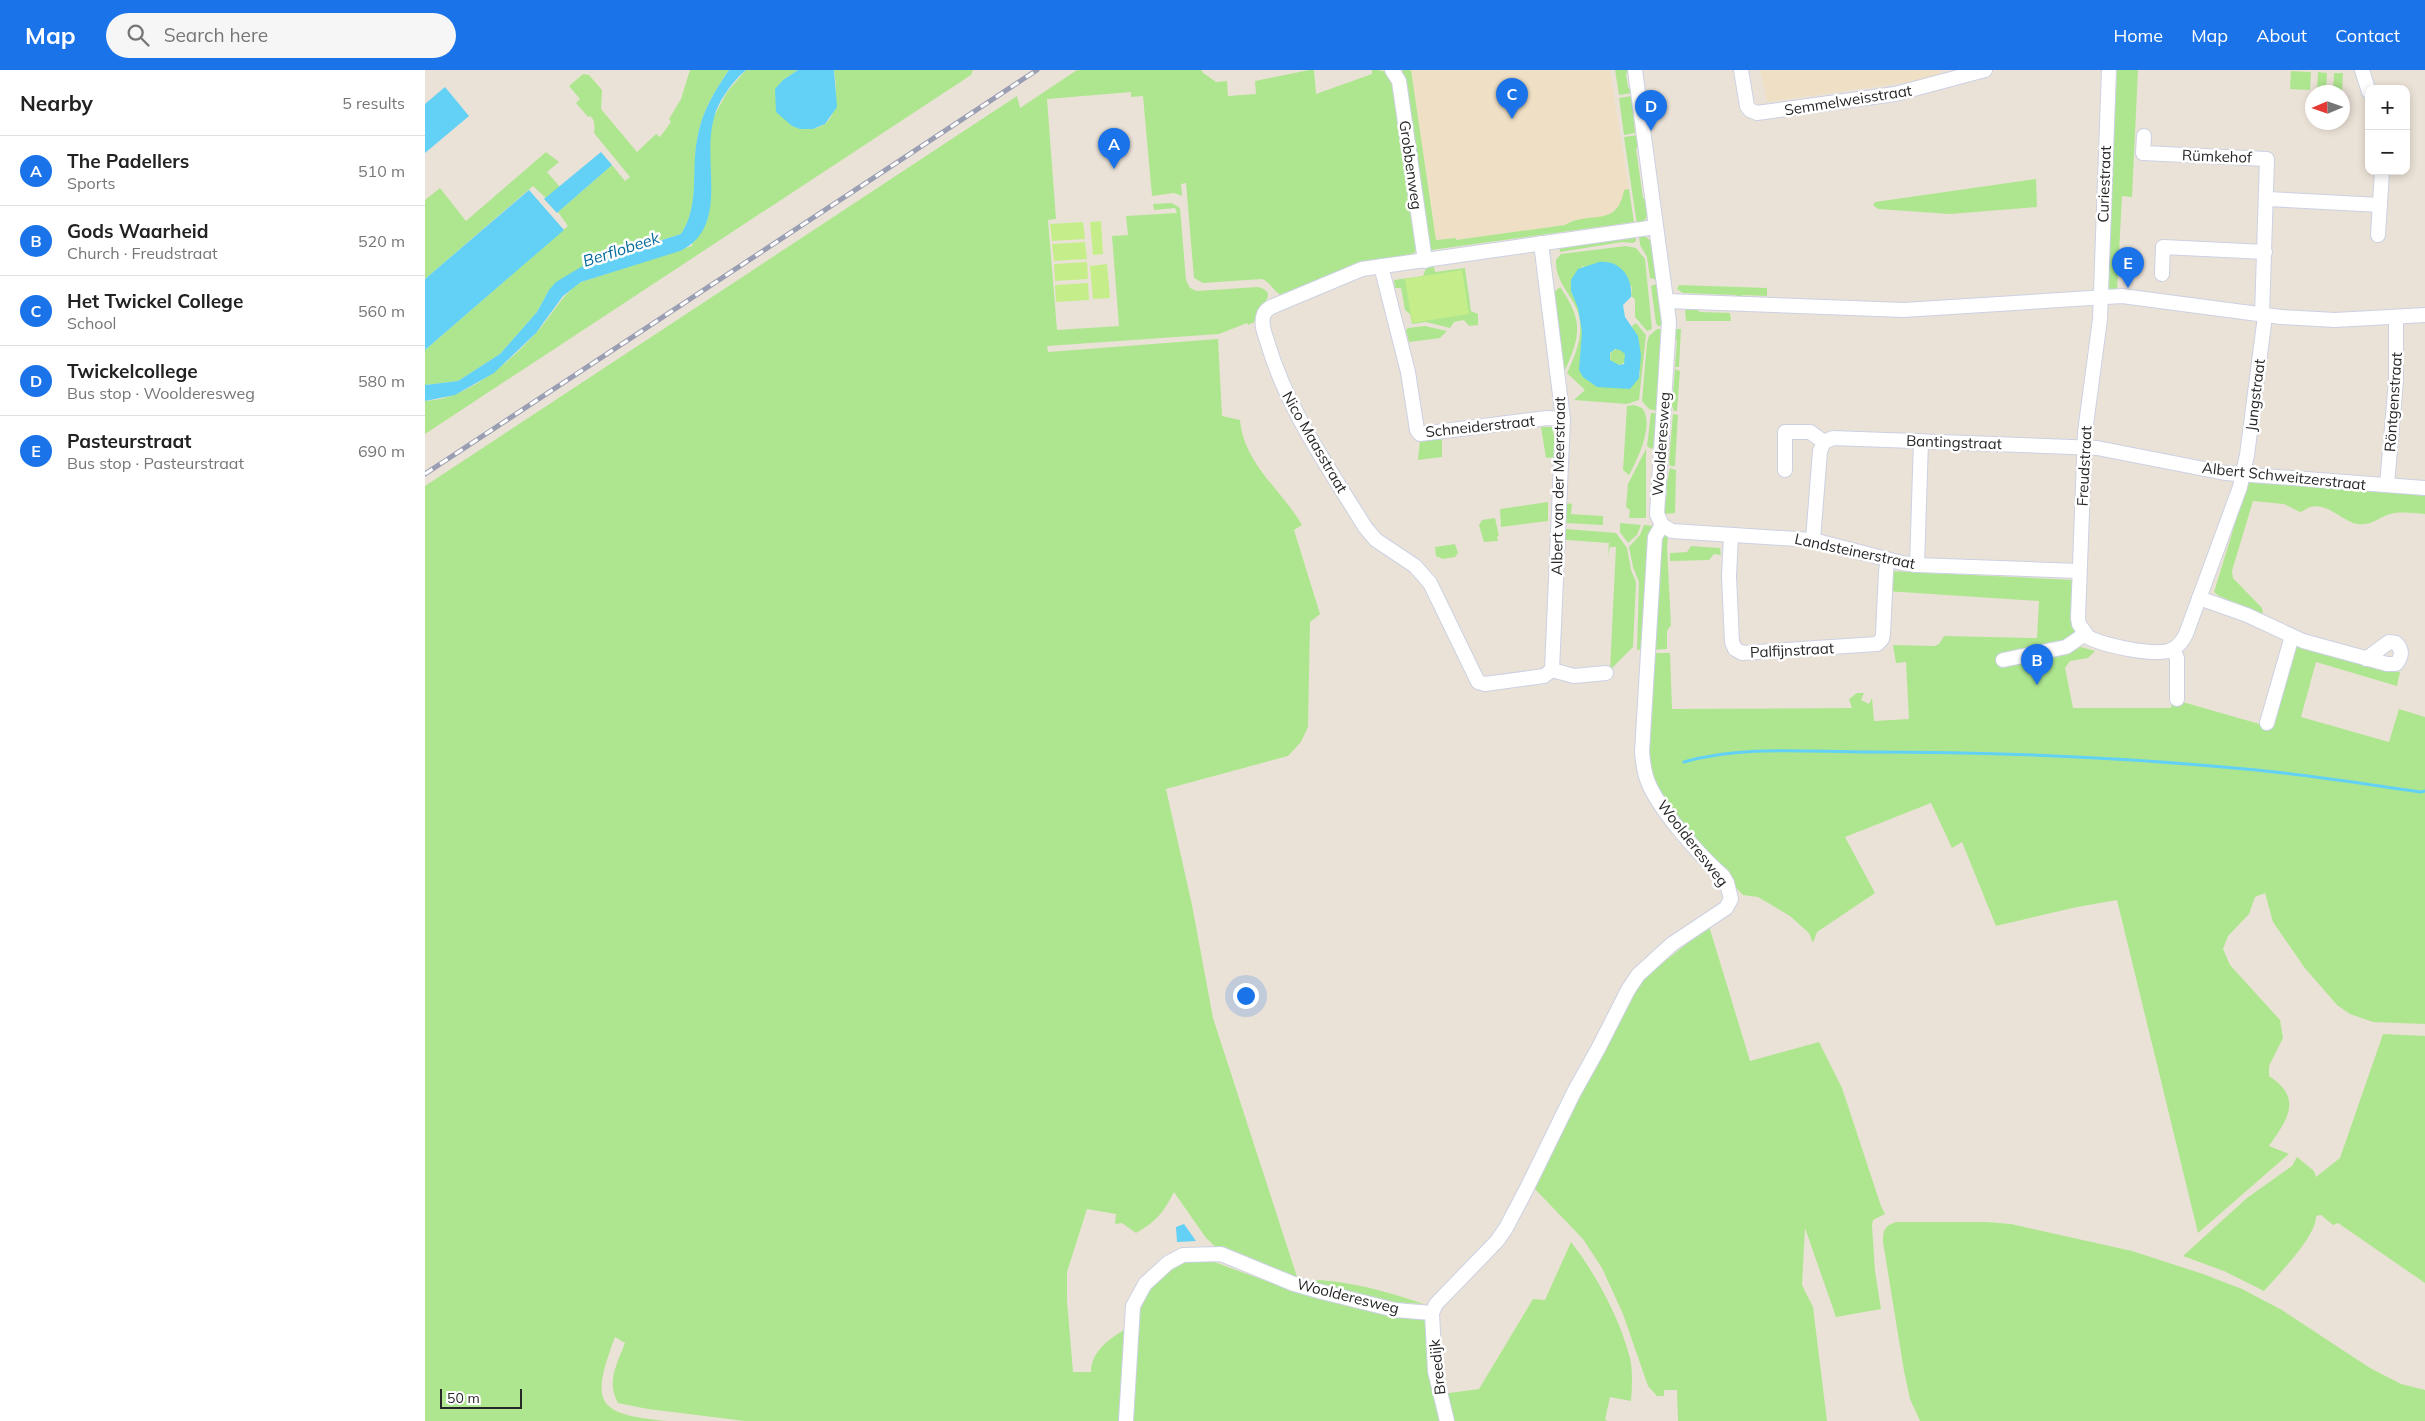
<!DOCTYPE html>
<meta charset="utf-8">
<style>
:root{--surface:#fff;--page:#f6f6f6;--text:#222;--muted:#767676;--line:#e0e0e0;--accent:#1a73e8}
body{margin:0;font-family:Mulish,sans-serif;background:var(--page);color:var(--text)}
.controls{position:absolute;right:15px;top:15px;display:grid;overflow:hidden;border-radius:10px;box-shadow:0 2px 8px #0003}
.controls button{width:45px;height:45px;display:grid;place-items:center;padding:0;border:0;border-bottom:1px solid var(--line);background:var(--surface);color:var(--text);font:25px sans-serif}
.compass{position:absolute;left:1880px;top:15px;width:45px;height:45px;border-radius:50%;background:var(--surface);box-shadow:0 2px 8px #0003;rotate:268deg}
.scale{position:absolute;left:15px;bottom:12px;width:82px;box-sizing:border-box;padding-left:5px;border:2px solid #272727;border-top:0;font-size:14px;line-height:18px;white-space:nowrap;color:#272727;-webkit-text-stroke:4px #fff;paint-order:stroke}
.you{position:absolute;left:820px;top:925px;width:18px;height:18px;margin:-12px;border:4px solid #fff;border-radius:50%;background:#1a73e8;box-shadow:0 0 0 8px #1a73e833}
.badge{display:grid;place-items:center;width:32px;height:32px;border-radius:50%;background:var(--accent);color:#fff;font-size:16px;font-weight:700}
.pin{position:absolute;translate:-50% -41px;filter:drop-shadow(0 1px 2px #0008)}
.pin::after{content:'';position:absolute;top:26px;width:18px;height:15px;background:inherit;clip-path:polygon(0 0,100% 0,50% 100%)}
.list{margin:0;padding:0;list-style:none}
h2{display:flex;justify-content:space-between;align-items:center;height:65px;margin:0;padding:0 20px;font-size:21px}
h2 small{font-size:16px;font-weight:400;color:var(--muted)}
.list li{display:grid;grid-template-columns:32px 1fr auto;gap:15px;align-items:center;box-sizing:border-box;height:70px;padding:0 20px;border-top:1px solid var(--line)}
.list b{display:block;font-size:19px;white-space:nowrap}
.list p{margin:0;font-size:16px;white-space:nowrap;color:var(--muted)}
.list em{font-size:16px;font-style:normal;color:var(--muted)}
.icon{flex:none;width:28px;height:28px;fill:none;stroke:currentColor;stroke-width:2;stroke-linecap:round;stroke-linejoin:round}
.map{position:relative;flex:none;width:2000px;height:1351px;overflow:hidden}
header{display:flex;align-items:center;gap:30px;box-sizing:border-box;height:70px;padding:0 25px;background:var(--accent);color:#fff}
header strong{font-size:24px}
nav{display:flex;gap:28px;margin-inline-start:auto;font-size:18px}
.search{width:350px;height:45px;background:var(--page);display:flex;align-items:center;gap:12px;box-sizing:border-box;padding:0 18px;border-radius:28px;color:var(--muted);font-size:19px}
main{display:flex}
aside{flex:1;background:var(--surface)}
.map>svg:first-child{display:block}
</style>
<header>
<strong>Map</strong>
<div class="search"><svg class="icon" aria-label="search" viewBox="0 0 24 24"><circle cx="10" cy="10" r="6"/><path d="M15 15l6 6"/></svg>Search here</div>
<nav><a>Home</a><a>Map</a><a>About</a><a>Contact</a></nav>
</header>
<main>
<aside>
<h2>Nearby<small>5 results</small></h2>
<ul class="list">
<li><span class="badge">A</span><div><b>The Padellers</b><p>Sports</p></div><em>510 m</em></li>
<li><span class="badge">B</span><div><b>Gods Waarheid</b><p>Church · Freudstraat</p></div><em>520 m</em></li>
<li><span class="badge">C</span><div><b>Het Twickel College</b><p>School</p></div><em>560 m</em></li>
<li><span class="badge">D</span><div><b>Twickelcollege</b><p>Bus stop · Woolderesweg</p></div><em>580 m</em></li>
<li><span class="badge">E</span><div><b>Pasteurstraat</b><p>Bus stop · Pasteurstraat</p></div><em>690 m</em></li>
</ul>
</aside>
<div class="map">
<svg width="2000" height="1351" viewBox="0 0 2000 1351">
<rect width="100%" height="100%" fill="#ebe2d7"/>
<g fill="#efe0c5">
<polygon points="983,0 1185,0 1204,119 1199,120 1196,133 1183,146 1146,151 1141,155 1031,170 1030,168 1011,170 986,1"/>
<polygon points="1335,0 1515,0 1516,4 1497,10 1342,32"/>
</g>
<g fill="#aee68f">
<path d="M265 0H304C289 22 276 43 272 70 267 102 275 136 256 164L161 194 124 220 112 242 75 284 33 311 0 315V280L143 156 133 142 187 95 200 111 205 107 169 63C170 56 170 50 165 46L163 47 151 33 155 29 144 16 158 4 164 5 177 20 176 39 212 82 231 64 235 67 246 52 244 49 256 29Z"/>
<path d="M321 0H373L358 10 367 56C412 69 414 33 409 0H548L546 5 0 364V331C44 330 94 285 120 252 132 237 139 223 156 212L267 176 288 48 302 22Z"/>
<path d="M652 0H777V2L791 12 802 11 803 26 831 24 830 11 884 0H889L891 24 947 4V0C957 0 966 1 970 12L993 172 990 182C982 189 971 189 961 190 924 196 893 211 859 226 849 224 847 213 837 209L778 213 769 208 761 113 756 114 757 126 749 123 727 126 718 26 706 27V22L622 29 631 149 623 150 632 260 694 256 687 166 703 165 701 146 752 143 750 138 729 140 728 134 747 133 755 138 761 210 765 218 772 221 833 217C852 222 839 233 833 241L832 251 823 255 822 253 794 264 622 276 623 282 793 269 797 346 815 350C819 394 856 419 877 455L869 460 895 544 885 552 883 657 876 672 863 686 741 719 767 835 788 948 873 1210C915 1208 960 1221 999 1234L953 1231 906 1221 795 1181 781 1168 749 1122C738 1143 732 1151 711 1163L697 1153 690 1154 691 1144 662 1139 642 1202V1231L648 1302H666C666 1281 686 1267 703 1258L695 1351H320L223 1339 193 1333C181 1312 192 1294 200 1273L190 1267C165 1334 171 1344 242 1351H0V416L592 26 595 38Z"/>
<path d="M978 0H986L1011 170 1031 168V170L1140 155C1165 140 1192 159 1199 120L1204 119 1209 152 1006 180 1002 176 977 7Z"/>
<polygon points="1190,0 1204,0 1201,4 1203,17 1207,23 1194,25"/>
<polygon points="1692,0 1713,0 1707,127 1697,126 1692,222 1685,219 1681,209"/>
<polygon points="1866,1 1886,2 1885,20 1865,19"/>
<polygon points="1893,2 1902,3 1901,21 1892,21"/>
<polygon points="1909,3 1918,3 1917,22 1908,21"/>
<polygon points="1207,26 1210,63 1199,65 1194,28"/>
<path d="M1213 65 1214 76 1211 79 1218 128 1223 132C1223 144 1224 150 1212 155L1199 67Z"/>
<polygon points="121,82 134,92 122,102 135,117 121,128 108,116 0,209 0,130 15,118 41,151"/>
<polygon points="1611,109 1612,137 1525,144 1453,139 1448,135 1450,132"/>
<polygon points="1210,165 1211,171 1208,173 1197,172 1135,182 1134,176"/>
<path d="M1214 165C1233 166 1231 195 1233 210L1225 208 1222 187 1215 175Z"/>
<path d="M1201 176 1211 178 1220 189 1227 259 1222 261 1210 247V229L1206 226 1207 217 1157 196 1154 234 1158 255 1203 319 1213 309 1215 303 1207 256 1211 253 1221 265 1214 330 1202 334 1149 330 1160 320 1142 303C1152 281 1163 256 1148 232 1140 218 1130 207 1131 190L1136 184Z"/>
<polygon points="1009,197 1010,202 1040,198 1046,241 1053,244 1053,255 1044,256 1039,250 1029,252 1025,258 1001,252 987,254 985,244 980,240 976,218 970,218 969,210 998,206 1001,198"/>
<polygon points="1234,213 1238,256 1233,256 1231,253 1226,216"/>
<polygon points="1254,215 1342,218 1342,226 1318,225 1315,229 1310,225 1258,223 1252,219"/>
<path d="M1135 217C1158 250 1156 265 1140 300L1138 301 1127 224Z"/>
<polygon points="1266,238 1272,239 1275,242 1305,243 1306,251 1261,251 1260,240"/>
<polygon points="1000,256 1022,261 1015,268 984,272 981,260 983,258"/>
<polygon points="1232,259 1238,259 1232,341 1224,339 1217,331 1222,273 1224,266"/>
<polygon points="1250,259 1256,259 1254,297 1250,297 1252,270 1249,267"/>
<circle cx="1193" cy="287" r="8"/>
<polygon points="1250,299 1255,301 1252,341 1249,341 1247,336"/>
<path d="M1209 335 1217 338C1230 354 1212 390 1204 405L1198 400 1202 336Z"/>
<polygon points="1226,343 1232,343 1230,376 1226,379 1222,376"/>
<polygon points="1248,344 1253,345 1250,396 1245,396 1244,391"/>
<polygon points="1116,357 1127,357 1129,366 1133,367 1132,387 1121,388"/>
<polygon points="1017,368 1017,387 993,390 995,370"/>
<polygon points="1221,379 1221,448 1204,448 1205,440 1201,437 1203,414"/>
<polygon points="1245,398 1251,400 1250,443 1237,444 1237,435 1241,431 1242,420 1239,415 1242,412"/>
<path d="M1827 409 2000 422V444C1990 443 1975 441 1965 444 1953 448 1946 456 1932 454 1917 451 1902 432 1885 437 1882 438 1879 441 1875 442L1859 434 1828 431 1807 501 1808 508 1837 538 1838 544 1794 526 1789 522 1822 415Z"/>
<polygon points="1123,432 1123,451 1076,457 1075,439"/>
<polygon points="1141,433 1147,434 1146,444 1178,446 1178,455 1141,453"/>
<polygon points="1070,448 1074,466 1072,466 1073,471 1059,472 1054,455 1057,450"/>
<polygon points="1195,453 1216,455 1212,465 1203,473 1195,462"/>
<polygon points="1219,455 1229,456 1219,579 1212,580 1214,512 1208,497 1204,477 1215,465"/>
<polygon points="1141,459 1191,463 1202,478 1206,500 1211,512 1208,577 1185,600 1191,477 1185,477 1183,486 1184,473 1141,470"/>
<polygon points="1235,462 1243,465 1242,477 1246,555 1242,561 1242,579 1227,580"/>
<polygon points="1030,474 1033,483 1030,487 1018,489 1011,486 1010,477"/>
<polygon points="1266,476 1295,478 1296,485 1289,484 1284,490 1245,491 1245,483 1262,482"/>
<path d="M1464 501 1648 510 1650 516 1649 566 1644 571 1574 588 1579 597 1644 583 1656 577 1670 581 1663 588 1645 591 1640 598 1648 638H1746L1747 629 1845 657 1868 578 1874 574 1975 602 1972 616 1891 592 1876 647 1964 672 1974 639 2000 647V954L1948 952 1925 944 1912 935 1879 897 1848 852 1840 823 1830 827 1824 844 1803 866 1798 879 1805 895 1855 950 1858 968 1844 996V1006C1878 1028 1863 1049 1844 1076L1864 1084 1773 1163 1692 830 1652 837 1571 856 1537 772 1527 778 1506 733 1420 767 1450 823 1392 862 1388 873 1384 863 1365 846 1333 827 1318 825 1282 788 1224 709 1222 641 1227 583H1245L1247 639 1427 638 1424 629 1432 623H1439L1436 630 1444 634 1447 628 1449 651 1484 649 1481 592 1471 593 1468 575 1510 576 1514 574 1519 566 1612 568 1614 531 1461 521Z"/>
<polygon points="1284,856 1325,991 1394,972 1417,1018 1456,1136 1460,1144 1448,1150 1447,1155 1450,1201 1456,1239 1411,1247 1380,1158 1377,1215 1388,1237 1402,1351 1253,1351 1252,1320 1239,1320 1239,1326 1232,1326 1223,1316 1198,1244 1177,1198 1158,1169 1107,1116 1215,911"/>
<path d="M1958 964 2000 966V1213L1913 1153 1908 1155 1896 1145 1891 1146C1892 1166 1852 1206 1839 1221L1799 1201 1758 1186 1822 1128 1867 1096 1872 1087 1889 1101 1891 1107 1915 1088Z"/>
<path d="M1471 1152H1561L1586 1154 1707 1181 1778 1204 1817 1219 1857 1240 1945 1298 1976 1314 2000 1320V1351H1495L1485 1329 1479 1301 1458 1172C1458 1159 1460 1156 1471 1152Z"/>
<path d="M1146 1172C1171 1204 1195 1249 1205 1288 1208 1301 1207 1318 1206 1331L1185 1327 1180 1350 1183 1351H1027L1017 1324 1054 1319 1108 1229 1120 1230Z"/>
<path d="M784 1190 857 1217 925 1236 1006 1246 1007 1318 1015 1351H705L714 1243C722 1222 737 1199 760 1191 767 1189 776 1190 784 1190Z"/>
</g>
<g fill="#c5ee8a">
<polygon points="676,151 678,184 668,185 665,152"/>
<polygon points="658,152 660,169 627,171 625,154"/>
<polygon points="660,172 662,189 629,191 627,174"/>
<polygon points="662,192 663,209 630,211 629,194"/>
<polygon points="682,194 685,228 668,229 665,196"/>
<polygon points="1037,200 1044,244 987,253 980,209"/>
<polygon points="663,213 664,230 631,232 630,215"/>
</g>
<g fill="#62d1f5" fill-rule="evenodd">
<path d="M304 0H321C308 11 293 31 289 48 276 91 306 157 255 181L156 212 138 226 111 263 69 303 30 325 0 331V315L33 311 75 284 112 242 124 220 131 212 161 194 256 164C275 136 266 101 272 70 276 43 289 22 304 0Z"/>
<polygon points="373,0 409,0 412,37 400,54 388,59 375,59 367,56 351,42 350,19 358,10"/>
<polygon points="20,17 44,46 0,83 0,34"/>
<polygon points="176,82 187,95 132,143 119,129"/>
<polygon points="104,120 139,160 0,280 0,209"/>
<path d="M1174 192C1195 190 1208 207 1206 227L1198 235 1200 247 1213 266 1216 285 1214 308 1205 319 1172 317 1158 307 1154 300 1157 262 1153 238 1146 221V210L1153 199ZM1190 279 1195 280 1200 284 1199 294 1194 295 1185 290V283Z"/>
<polygon points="759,1154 771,1171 752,1172 751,1157"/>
</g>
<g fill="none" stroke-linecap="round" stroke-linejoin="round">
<path stroke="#62d1f5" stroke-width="3" d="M1259 692C1317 675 1384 682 1443 682 1570 682 1694 687 1820 699 1879 704 1938 714 1996 722L2000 721"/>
<g stroke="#ccd1e2" stroke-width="16">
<g id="minor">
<polyline points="967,0 974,11 1000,191"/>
<polyline points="1316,0 1322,36 1325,40 1332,43 1470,24 1560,0"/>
<path d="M1684 0 1675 249 1660 362 1653 548 1654 554 1663 567C1678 575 1733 588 1748 579 1754 576 1758 570 1761 564L1815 417 1822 385 1840 246"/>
<polyline points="1937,0 1944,22"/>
<polyline points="1719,66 1718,83 1842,89 1837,245"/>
<polyline points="1842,129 1955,135"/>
<polyline points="1953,165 1957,101"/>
<polyline points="1116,173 1138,349 1127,600"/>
<polyline points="956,196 983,302 992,360 995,364 1122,348 1138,349"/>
<polyline points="1737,204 1738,177 1840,182"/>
<polyline points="1242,231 1479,240 1697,226 1856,247 1910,250 2000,245"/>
<polyline points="1360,400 1360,362 1385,362 1399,372"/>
<polyline points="1962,415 1971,310 1971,248"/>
<polyline points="1237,455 1247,461 1388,470 1477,493 1492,495 1654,501"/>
<polyline points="1306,465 1304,506 1307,572 1310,579 1317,583 1452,574 1457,569 1458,564 1461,501 1463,490"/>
<polyline points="1388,470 1395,381 1399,372 1408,368 1672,378 1800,403 2000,418"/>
<polyline points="1492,495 1496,371"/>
<path d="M1774 528 1822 545 1878 571 1962 594H1971C1977 587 1978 580 1971 573L1964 572 1941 589"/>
<polyline points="1748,579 1752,588 1752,629"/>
<polyline points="1578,590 1641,577 1660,564"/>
<path d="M1127 600 1119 606 1060 614 1053 612 1005 513 990 496 951 470 940 457C904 398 863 341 843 274 840 264 835 254 839 244 841 239 846 237 851 235L937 199 1231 157"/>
<polyline points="1127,600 1149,606 1181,603"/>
<polyline points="1842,653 1867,566"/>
<polyline points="1007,1243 1010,1301 1022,1351"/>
<path d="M701 1351 708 1236 720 1214 743 1193 758 1185 796 1184 869 1214 897 1222 970 1240 1007 1243 1011 1234 1072 1171 1081 1158 1102 1118 1149 1022 1173 979 1203 920 1213 905 1247 874 1301 838 1306 829 1302 813 1298 806C1275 786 1234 740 1223 712 1219 703 1218 693 1217 682L1230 467 1237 455 1232 444 1244 252 1210 0"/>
</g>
</g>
<use href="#minor" stroke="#fff" stroke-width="14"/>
<g stroke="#9a9eb3" stroke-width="5">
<polyline id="rail" points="0,404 612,0"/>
</g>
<use href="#rail" stroke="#fff" stroke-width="3" stroke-dasharray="9" stroke-linecap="butt"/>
</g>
<g text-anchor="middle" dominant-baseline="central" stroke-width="5" stroke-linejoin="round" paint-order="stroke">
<g font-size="15" fill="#272727" stroke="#fff">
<text transform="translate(1423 30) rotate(-9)">Semmelweisstraat</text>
<text transform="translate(1792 86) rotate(2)">Rümkehof</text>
<text transform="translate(986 95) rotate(82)">Grobbenweg</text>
<text transform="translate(1679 114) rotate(-88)">Curiestraat</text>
<text transform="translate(1830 325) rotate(-83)">Jungstraat</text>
<text transform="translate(1968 332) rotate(-86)">Röntgenstraat</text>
<text transform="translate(1055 356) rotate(-6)">Schneiderstraat</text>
<text transform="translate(890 372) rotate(60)">Nico Maasstraat</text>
<text transform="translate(1529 372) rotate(2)">Bantingstraat</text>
<text transform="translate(1236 374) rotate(-86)">Woolderesweg</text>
<text transform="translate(1659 396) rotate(-87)">Freudstraat</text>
<text transform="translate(1859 406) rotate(6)">Albert Schweitzerstraat</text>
<text transform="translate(1133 416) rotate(-89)">Albert van der Meerstraat</text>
<text transform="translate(1430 481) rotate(12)">Landsteinerstraat</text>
<text transform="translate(1367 580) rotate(-3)">Palfijnstraat</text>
<text transform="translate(1268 773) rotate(52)">Woolderesweg</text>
<text transform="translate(923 1226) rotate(14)">Woolderesweg</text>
<text transform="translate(1012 1297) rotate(-96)">Breedijk</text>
</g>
<g font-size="16" font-style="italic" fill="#056b9d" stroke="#fff">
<text transform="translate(196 179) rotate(-18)">Berflobeek</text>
</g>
</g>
</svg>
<div class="controls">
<button>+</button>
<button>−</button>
</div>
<svg class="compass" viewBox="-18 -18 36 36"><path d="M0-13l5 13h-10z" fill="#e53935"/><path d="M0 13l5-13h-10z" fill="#767676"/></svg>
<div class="scale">50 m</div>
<div class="you"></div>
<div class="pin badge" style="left:689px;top:99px">A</div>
<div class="pin badge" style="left:1612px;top:615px">B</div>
<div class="pin badge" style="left:1087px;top:49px">C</div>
<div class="pin badge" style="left:1226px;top:61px">D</div>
<div class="pin badge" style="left:1703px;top:218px">E</div>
</div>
</main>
